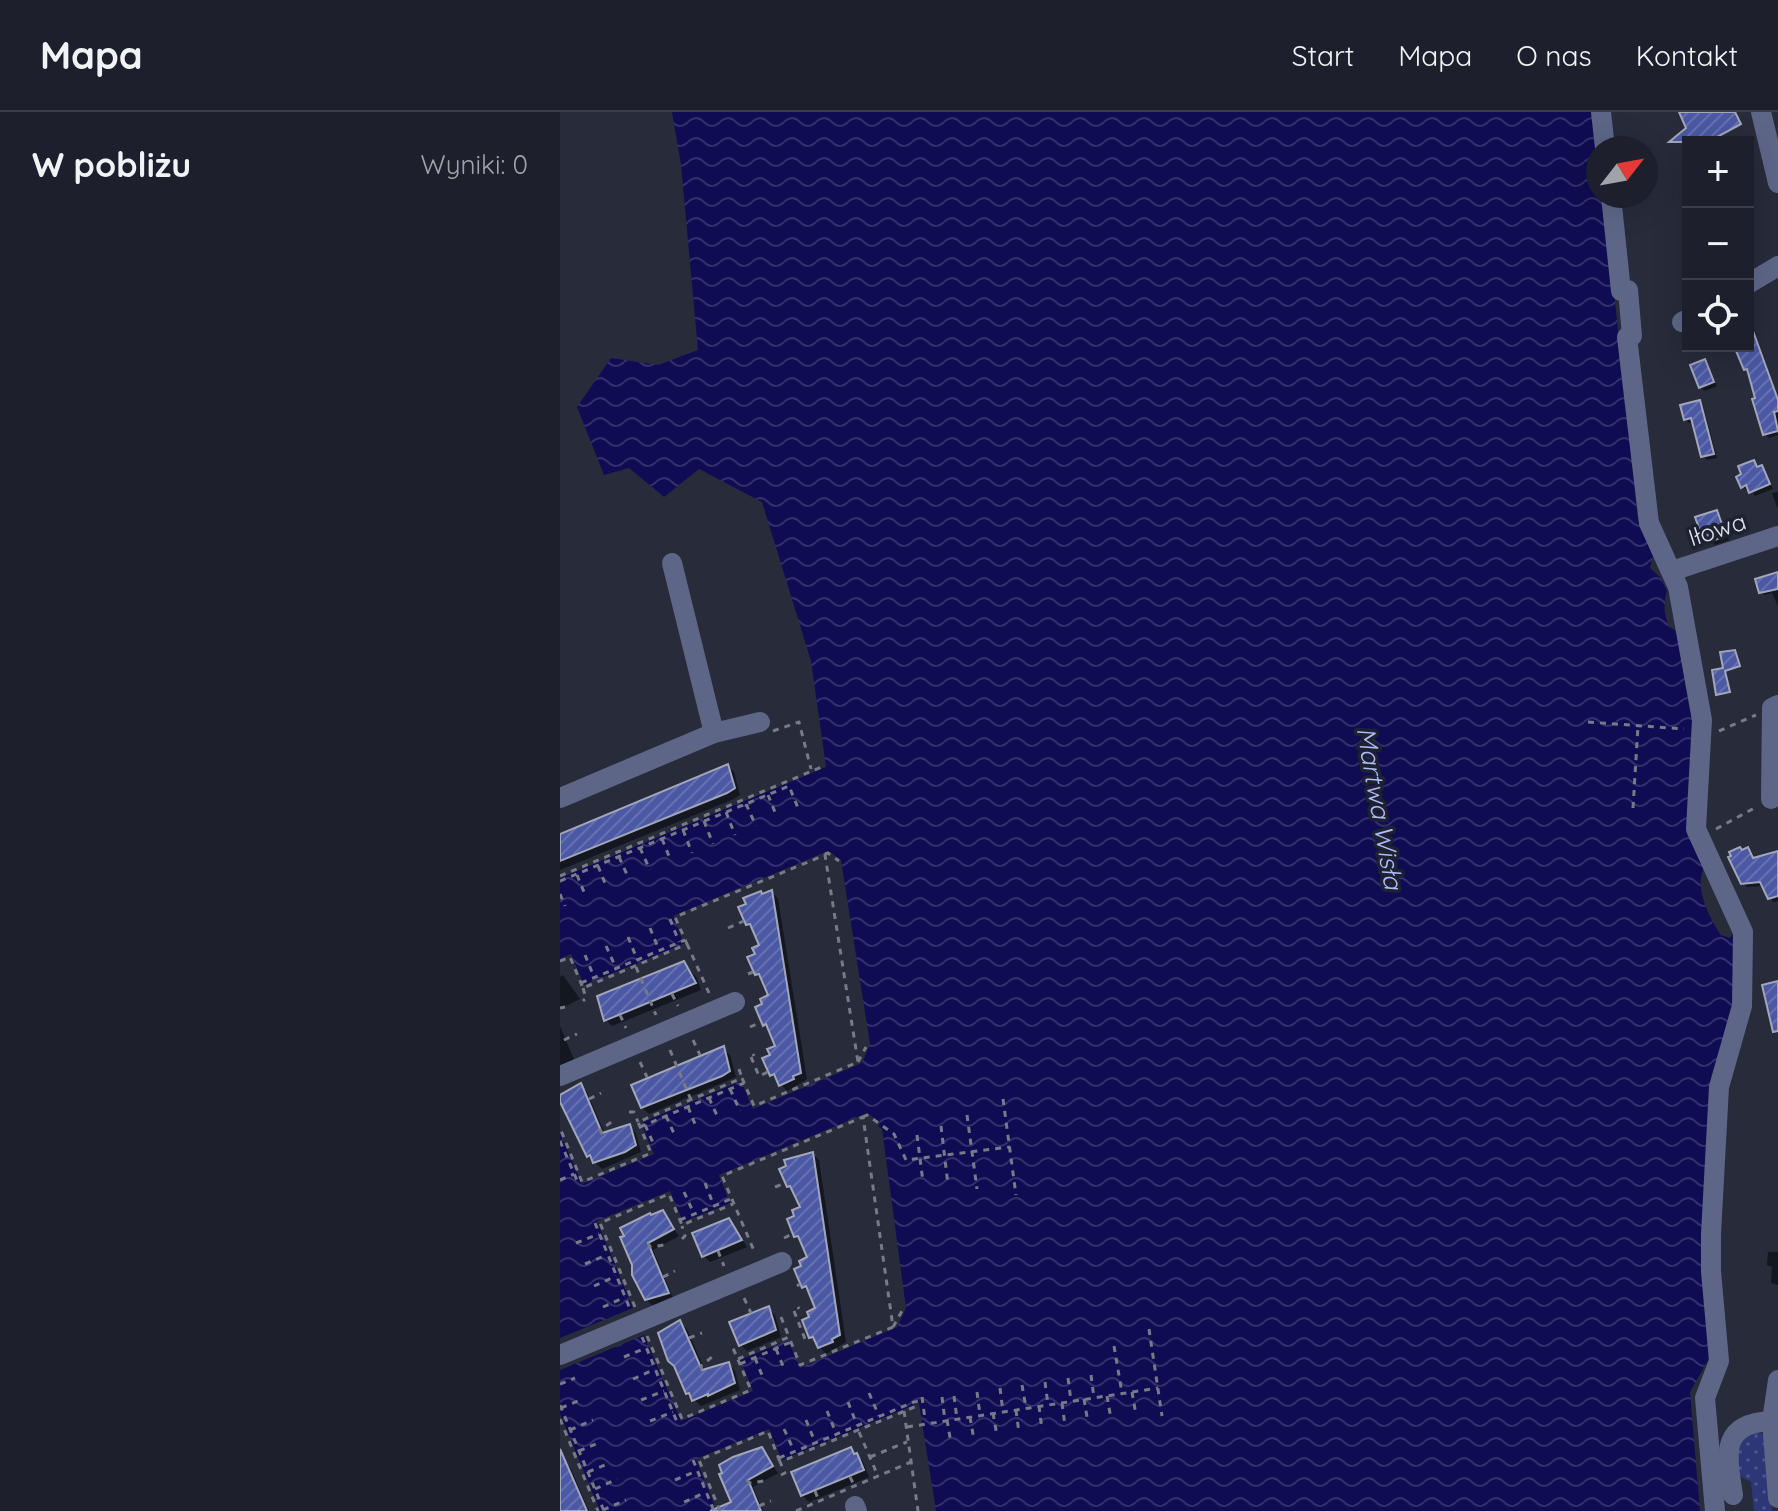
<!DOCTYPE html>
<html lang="pl">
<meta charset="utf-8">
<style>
:root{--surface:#1d202c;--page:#252834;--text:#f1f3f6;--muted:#a0a3a9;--line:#3b3e48}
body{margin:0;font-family:Quicksand,sans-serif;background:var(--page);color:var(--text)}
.controls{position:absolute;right:24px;top:24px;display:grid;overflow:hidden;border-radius:0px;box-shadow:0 8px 32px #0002}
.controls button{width:72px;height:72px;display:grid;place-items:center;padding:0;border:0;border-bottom:2px solid var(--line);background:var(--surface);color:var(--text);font:40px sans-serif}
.compass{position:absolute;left:1026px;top:24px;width:72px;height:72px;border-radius:50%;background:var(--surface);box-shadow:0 8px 32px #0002;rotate:59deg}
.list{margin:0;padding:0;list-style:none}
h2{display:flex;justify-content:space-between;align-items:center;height:104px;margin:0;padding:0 32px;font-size:34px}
h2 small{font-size:26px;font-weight:400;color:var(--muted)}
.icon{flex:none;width:44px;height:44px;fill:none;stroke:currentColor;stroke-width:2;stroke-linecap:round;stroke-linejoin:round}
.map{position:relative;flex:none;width:1218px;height:1399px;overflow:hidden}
header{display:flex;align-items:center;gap:48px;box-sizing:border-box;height:112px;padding:0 40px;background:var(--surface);border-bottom:2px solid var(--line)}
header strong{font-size:38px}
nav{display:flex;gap:44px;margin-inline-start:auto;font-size:28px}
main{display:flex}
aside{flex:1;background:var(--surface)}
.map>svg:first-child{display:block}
</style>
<header>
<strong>Mapa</strong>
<nav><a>Start</a><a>Mapa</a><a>O nas</a><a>Kontakt</a></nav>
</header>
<main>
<aside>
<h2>W pobliżu<small>Wyniki: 0</small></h2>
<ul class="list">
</ul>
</aside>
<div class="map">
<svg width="1218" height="1399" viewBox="0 0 1218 1399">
<defs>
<pattern id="green-dots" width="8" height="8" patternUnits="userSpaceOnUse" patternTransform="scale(2)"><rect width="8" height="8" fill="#2d3676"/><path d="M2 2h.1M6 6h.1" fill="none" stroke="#4b538a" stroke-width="1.8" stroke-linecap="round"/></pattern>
<pattern id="water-waves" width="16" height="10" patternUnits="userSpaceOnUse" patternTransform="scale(2)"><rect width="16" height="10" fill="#100c53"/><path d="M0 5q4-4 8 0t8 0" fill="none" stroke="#322f6c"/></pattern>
<pattern id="building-hatch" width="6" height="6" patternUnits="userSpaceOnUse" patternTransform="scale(2)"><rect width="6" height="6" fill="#4b58a3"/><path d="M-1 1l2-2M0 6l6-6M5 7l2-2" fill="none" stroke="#6570b0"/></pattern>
</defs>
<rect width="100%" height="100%" fill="#272b3a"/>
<polygon fill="url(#green-dots)" points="1194,1320 1206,1322 1212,1399 1194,1399 1191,1370 1180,1364 1175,1351 1180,1328"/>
<path fill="url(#water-waves)" d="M112 0H1035L1038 84H1044L1078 408 1094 440 1090 456 1100 465 1107 479C1103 493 1104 502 1109 515L1119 520 1136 607 1145 754C1133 774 1149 805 1161 823L1170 826 1174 821V901L1150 974 1151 1243 1130 1280 1140 1399H376L359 1291 222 1348 209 1317 136 1347 157 1399H40L0 1302V1258L84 1223 121 1309 193 1279 180 1248 228 1228 240 1256 337 1215 346 1196 322 1017 318 1014 320 1010 307 1001 159 1063 170 1091 123 1110 110 1079 37 1109 73 1196 0 1226V1021L22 1072 94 1042 81 1011 181 969 193 997 302 951 310 932 281 748 268 739 113 804 124 832 24 873 11 842 0 847V766L266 655 251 549 202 390 139 357 104 385 69 356 44 363 17 295 51 246 98 253 138 238 121 53Z"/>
<g fill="#0007">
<polygon points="1121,0 1136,0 1157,11 1164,26 1157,30 1128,30 1126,39 1123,35 1129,17"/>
<polygon points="1188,210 1193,214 1218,286 1218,323 1209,326 1205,322 1194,288 1198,287 1190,261 1176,234 1188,234"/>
<polygon points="1145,249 1157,274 1145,279 1140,275"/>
<polygon points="1139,290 1143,294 1157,346 1147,348 1143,344 1134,310 1129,311 1125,307"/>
<polygon points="1194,350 1205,359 1213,377 1195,384 1190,377 1186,378 1182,374"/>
<polygon points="1218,380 1218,398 1212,381"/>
<polygon points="1156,400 1160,404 1169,428 1155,433 1144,421"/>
<polygon points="1218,462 1218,494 1212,481 1205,483 1201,480"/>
<polygon points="1176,542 1180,555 1166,560 1170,581 1159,583 1165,558"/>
<polygon points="168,654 174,660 180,683 174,687 0,758 0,724"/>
<polygon points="1188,737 1195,748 1218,741 1218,789 1213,790 1203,774 1187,775 1183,771"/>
<polygon points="212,780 218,787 247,967 227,979 212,963 212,944 218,935 212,920 204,912 210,884 204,870 196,862 197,843 201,834 195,820 187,812 203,784"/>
<polygon points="123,851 137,866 141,878 52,914 46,908"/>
<polygon points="3,863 20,887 0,897 0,865"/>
<polygon points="0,914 15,950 0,955"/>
<polygon points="163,937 170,943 176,965 89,1002 82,995"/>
<polygon points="21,973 27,980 45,1022 70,1015 76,1021 81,1040 42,1057 29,1044"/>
<polygon points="252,1042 259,1048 286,1230 266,1242 251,1225 252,1206 257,1197 251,1182 243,1175 250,1146 242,1131 236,1124 236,1105 242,1096 236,1082 228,1074"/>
<polygon points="102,1101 119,1124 93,1138 114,1188 93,1194 86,1187 63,1126"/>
<polygon points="169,1108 187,1135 150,1150 144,1144"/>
<polygon points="1208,1140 1218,1140 1218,1173 1211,1171 1212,1155 1207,1153"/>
<polygon points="208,1196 215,1203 221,1225 187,1239 181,1233"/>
<polygon points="120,1211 127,1217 145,1259 169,1252 175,1259 180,1278 141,1294 127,1281"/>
<polygon points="290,1337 303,1350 309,1365 249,1390 242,1383"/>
<polygon points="201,1338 218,1361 193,1375 203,1399 173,1399"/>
<polygon points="0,1343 11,1357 29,1399 1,1399"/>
</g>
<g fill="url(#building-hatch)" stroke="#a1a6ba" stroke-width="2">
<polygon points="1119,0 1175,0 1181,12 1148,30 1109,30 1126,16"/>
<polygon points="1188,205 1218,288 1218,299 1214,300 1218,319 1203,323 1192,287 1195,286 1187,257 1184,258 1174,234 1188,234"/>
<polygon points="1145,247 1154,270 1139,276 1130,253"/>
<polygon points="1140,288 1154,342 1141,345 1131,306 1124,308 1120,293"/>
<polygon points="1194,348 1197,355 1202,353 1210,372 1189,381 1186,373 1181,376 1176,365 1181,362 1178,354"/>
<polygon points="1157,398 1166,424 1149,430 1146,421 1142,423 1140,419 1135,405"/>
<polygon points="1218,460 1218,477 1199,481 1195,467"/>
<polygon points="1175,538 1180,554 1165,559 1170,580 1156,583 1152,558 1163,556 1160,540"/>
<polygon points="168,652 175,676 167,681 0,749 0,722"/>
<polygon points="1180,735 1182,738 1188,735 1193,746 1218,739 1218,784 1208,787 1200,770 1181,772 1168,745 1171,744 1169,740"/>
<polygon points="212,778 241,961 233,964 234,967 219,974 214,962 210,964 202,946 210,943 207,937 215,934 206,912 203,914 195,895 202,892 200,887 208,883 199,862 195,863 187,845 195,842 192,836 199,833 190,812 186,813 178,795 186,792 183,786 201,779 202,782"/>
<polygon points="124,849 136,871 44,909 37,884"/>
<polygon points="1218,869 1218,919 1213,920 1202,873"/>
<polygon points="164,934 170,959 162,964 81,996 71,973"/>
<polygon points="21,971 42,1021 70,1012 76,1033 65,1040 33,1051 30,1043 27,1045 0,990 0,983"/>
<polygon points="253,1040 280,1223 272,1227 273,1230 258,1236 253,1225 249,1226 242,1208 249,1205 247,1200 255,1196 246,1174 242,1176 234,1157 241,1154 239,1149 247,1145 238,1124 234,1125 227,1107 234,1104 232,1098 240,1095 230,1074 227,1075 219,1057 226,1054 224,1048"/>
<polygon points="103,1098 114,1117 88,1131 109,1181 85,1188 72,1163 72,1153 60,1125 64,1124 60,1116 90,1101 91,1103"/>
<polygon points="169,1106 182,1128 142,1145 132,1121"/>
<polygon points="209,1194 216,1218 179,1234 169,1210"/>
<polygon points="120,1208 142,1258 169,1250 175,1271 148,1284 148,1282 132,1289 129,1281 126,1282 114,1254 108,1249 98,1221"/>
<polygon points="202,1335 213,1354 188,1368 201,1399 150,1399 171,1390 159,1362 162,1361 159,1353 173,1345"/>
<polygon points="291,1335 294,1342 297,1341 304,1358 241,1384 231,1360"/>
<polygon points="0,1337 27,1399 0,1399"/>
</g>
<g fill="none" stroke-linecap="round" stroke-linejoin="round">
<g stroke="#777a87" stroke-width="3" stroke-dasharray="6 6" stroke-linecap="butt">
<polyline points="1028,610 1124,617"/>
<polyline points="213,619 239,610 251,657"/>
<polyline points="1159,619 1196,603"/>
<polyline points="208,683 217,705"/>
<polyline points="186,692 196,714"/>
<polyline points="1073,696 1078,614"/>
<polyline points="166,700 175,723"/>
<polyline points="144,709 153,732"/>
<polyline points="1156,717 1198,694"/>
<polyline points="123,718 132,741"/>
<polyline points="102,727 111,749"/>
<polyline points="80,736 90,758"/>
<polyline points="265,742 268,741 279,749"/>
<polyline points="59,745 69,767"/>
<polyline points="38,754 47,776"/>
<polyline points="17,763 26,785"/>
<polyline points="0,764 264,654"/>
<polyline points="0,769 229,674 238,696"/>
<polyline points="0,782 5,794"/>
<polyline points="110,807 119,830"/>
<polyline points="90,816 99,838"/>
<polyline points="168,816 184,809"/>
<polyline points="68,825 77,847"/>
<polyline points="127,832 149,881"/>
<polyline points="46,834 56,856"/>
<polyline points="25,843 34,865"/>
<polyline points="0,849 10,845 23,876 127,832 115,805 265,743 298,950 194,994 182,966 78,1010 91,1041 22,1070 0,1016"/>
<polyline points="76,855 96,903"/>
<polyline points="188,862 193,860"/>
<polyline points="21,871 125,828"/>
<polyline points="23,876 26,886 23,889"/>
<polyline points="112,882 118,894"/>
<polyline points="0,896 5,895"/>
<polyline points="60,903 66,916"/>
<polyline points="190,915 201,910"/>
<polyline points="4,928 17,922"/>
<polyline points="133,928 140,943"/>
<polyline points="110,938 131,988"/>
<polyline points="193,942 194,944"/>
<polyline points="191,945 199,964 208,960"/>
<polyline points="80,950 87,965"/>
<polyline points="298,950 306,935"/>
<polyline points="179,957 182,966"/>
<polyline points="170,977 180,999"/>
<polyline points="149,986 159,1008"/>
<polyline points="29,987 41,981"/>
<polyline points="443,987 456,1083"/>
<polyline points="128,995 137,1017"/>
<polyline points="69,1000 74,1000 78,1010"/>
<polyline points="407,1003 417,1077"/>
<polyline points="106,1004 116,1026"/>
<polyline points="303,1005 307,1003 334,1022 346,1048 450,1035"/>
<polyline points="85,1013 95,1035"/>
<polyline points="381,1014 388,1073"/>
<polyline points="80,1015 184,971"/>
<polyline points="42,1022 40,1018 53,1009"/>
<polyline points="357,1023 363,1070"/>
<polyline points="0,1029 19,1073"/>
<polyline points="0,1068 14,1062"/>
<polyline points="145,1071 154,1094"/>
<polyline points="215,1075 225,1071"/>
<polyline points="124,1080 134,1102"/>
<polyline points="120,1108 171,1087"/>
<polyline points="35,1111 70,1197"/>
<polyline points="224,1126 232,1122"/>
<polyline points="122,1127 125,1124 122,1114"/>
<polyline points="16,1131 39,1122"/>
<polyline points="88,1131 90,1135 104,1133"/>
<polyline points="158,1139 164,1154"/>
<polyline points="25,1152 47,1143"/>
<polyline points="103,1165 115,1159"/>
<polyline points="34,1174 56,1164"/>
<polyline points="237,1174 240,1172"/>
<polyline points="184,1186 191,1201"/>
<polyline points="43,1195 65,1185"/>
<polyline points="75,1195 40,1111 109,1082 122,1113 173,1092"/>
<polyline points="238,1195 239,1197"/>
<polyline points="234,1199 245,1227 249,1225"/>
<polyline points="221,1205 229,1225"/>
<polyline points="333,1215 342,1199"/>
<polyline points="589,1217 602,1304"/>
<polyline points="87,1224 122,1307 191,1278 173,1236 169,1237"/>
<polyline points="82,1225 117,1310"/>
<polyline points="129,1226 142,1221"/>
<polyline points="554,1234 562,1281"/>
<polyline points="216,1237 225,1259"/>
<polyline points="64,1245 86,1236"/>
<polyline points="195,1246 204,1268"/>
<polyline points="178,1247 229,1225 240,1253 333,1215 303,1005 162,1064 195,1141"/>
<polyline points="180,1252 231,1230"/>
<polyline points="142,1258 141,1254 152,1245"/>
<polyline points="531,1263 534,1286"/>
<polyline points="508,1266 511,1289"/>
<polyline points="73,1267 95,1257"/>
<polyline points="485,1270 488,1293"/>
<polyline points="0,1272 15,1266"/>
<polyline points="462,1273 466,1296"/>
<polyline points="440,1276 443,1300"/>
<polyline points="417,1280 420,1303"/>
<polyline points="572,1280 576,1303"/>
<polyline points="309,1281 319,1304"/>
<polyline points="394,1284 397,1307"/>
<polyline points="547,1284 551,1307"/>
<polyline points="362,1285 365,1307"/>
<polyline points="382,1285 385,1309"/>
<polyline points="524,1287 528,1311"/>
<polyline points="81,1288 104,1279"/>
<polyline points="288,1290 297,1313"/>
<polyline points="502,1291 505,1314"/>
<polyline points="0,1293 44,1399"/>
<polyline points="479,1294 482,1318"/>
<polyline points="1,1296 23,1287"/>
<polyline points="456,1298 459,1321"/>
<polyline points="267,1299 276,1321"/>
<polyline points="344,1299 358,1399"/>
<polyline points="433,1301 437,1324"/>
<polyline points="410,1305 414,1328"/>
<polyline points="0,1307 38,1399"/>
<polyline points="246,1308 255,1330"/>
<polyline points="387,1308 391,1331"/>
<polyline points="90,1309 113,1300"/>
<polyline points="347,1315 598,1276"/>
<polyline points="224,1317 234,1339"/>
<polyline points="10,1318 33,1308"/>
<polyline points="299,1320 318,1364"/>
<polyline points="19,1339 41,1330"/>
<polyline points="310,1345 347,1330"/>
<polyline points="219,1346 354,1290 363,1289"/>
<polyline points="133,1348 154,1399"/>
<polyline points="28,1360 50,1351"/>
<polyline points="221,1363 225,1361 220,1350 357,1294"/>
<polyline points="290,1365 294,1373"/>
<polyline points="115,1368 137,1359"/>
<polyline points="187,1368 189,1371 204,1369"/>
<polyline points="35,1377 57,1367"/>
<polyline points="255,1379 259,1389"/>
<polyline points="124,1390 146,1380"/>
<polyline points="199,1394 211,1389"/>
<polyline points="43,1398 66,1388"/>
<polyline points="160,1399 139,1348 208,1319 220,1350"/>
<polyline points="236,1399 351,1350"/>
</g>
<g stroke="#5e6688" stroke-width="20">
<polyline points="1041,0 1045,36"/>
<polyline points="1201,0 1218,71"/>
<polyline points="1051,84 1061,179 1068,178 1072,224 1067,225 1089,411 1118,475 1142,608 1136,717 1183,820 1182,894 1159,975 1151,1122 1151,1159 1159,1249 1145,1286 1155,1399"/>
<polyline points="1188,172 1218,154"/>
<polyline points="1122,210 1128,207"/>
<polyline points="112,451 154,621"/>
<polyline points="1112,459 1218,424"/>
<polyline points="0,686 154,621 200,610"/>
<polyline points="1211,687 1212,596 1218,593"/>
<polyline points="0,964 175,890"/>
<polyline points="0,1243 222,1150"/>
<polyline points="1218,1268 1212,1309 1218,1386"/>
<path d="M1173 1383C1167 1343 1159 1311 1212 1309"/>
<polyline points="295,1394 297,1399"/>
</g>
</g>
<g text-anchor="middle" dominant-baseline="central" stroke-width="7" stroke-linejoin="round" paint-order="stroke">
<g font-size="24" fill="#e0e3ed" stroke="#1e2130">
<text transform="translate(1157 417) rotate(-18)">Iłowa</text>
</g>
<g font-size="26" font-style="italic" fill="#adbcfb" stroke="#1e2130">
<text transform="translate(820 696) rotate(80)">Martwa Wisła</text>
</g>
</g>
</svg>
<div class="controls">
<button>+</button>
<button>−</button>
<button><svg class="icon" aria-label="locate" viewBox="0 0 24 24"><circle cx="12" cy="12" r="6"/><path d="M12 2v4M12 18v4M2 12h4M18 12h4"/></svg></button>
</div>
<svg class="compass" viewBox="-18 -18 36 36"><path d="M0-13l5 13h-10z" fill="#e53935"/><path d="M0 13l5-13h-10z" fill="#a0a3a9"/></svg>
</div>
</main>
